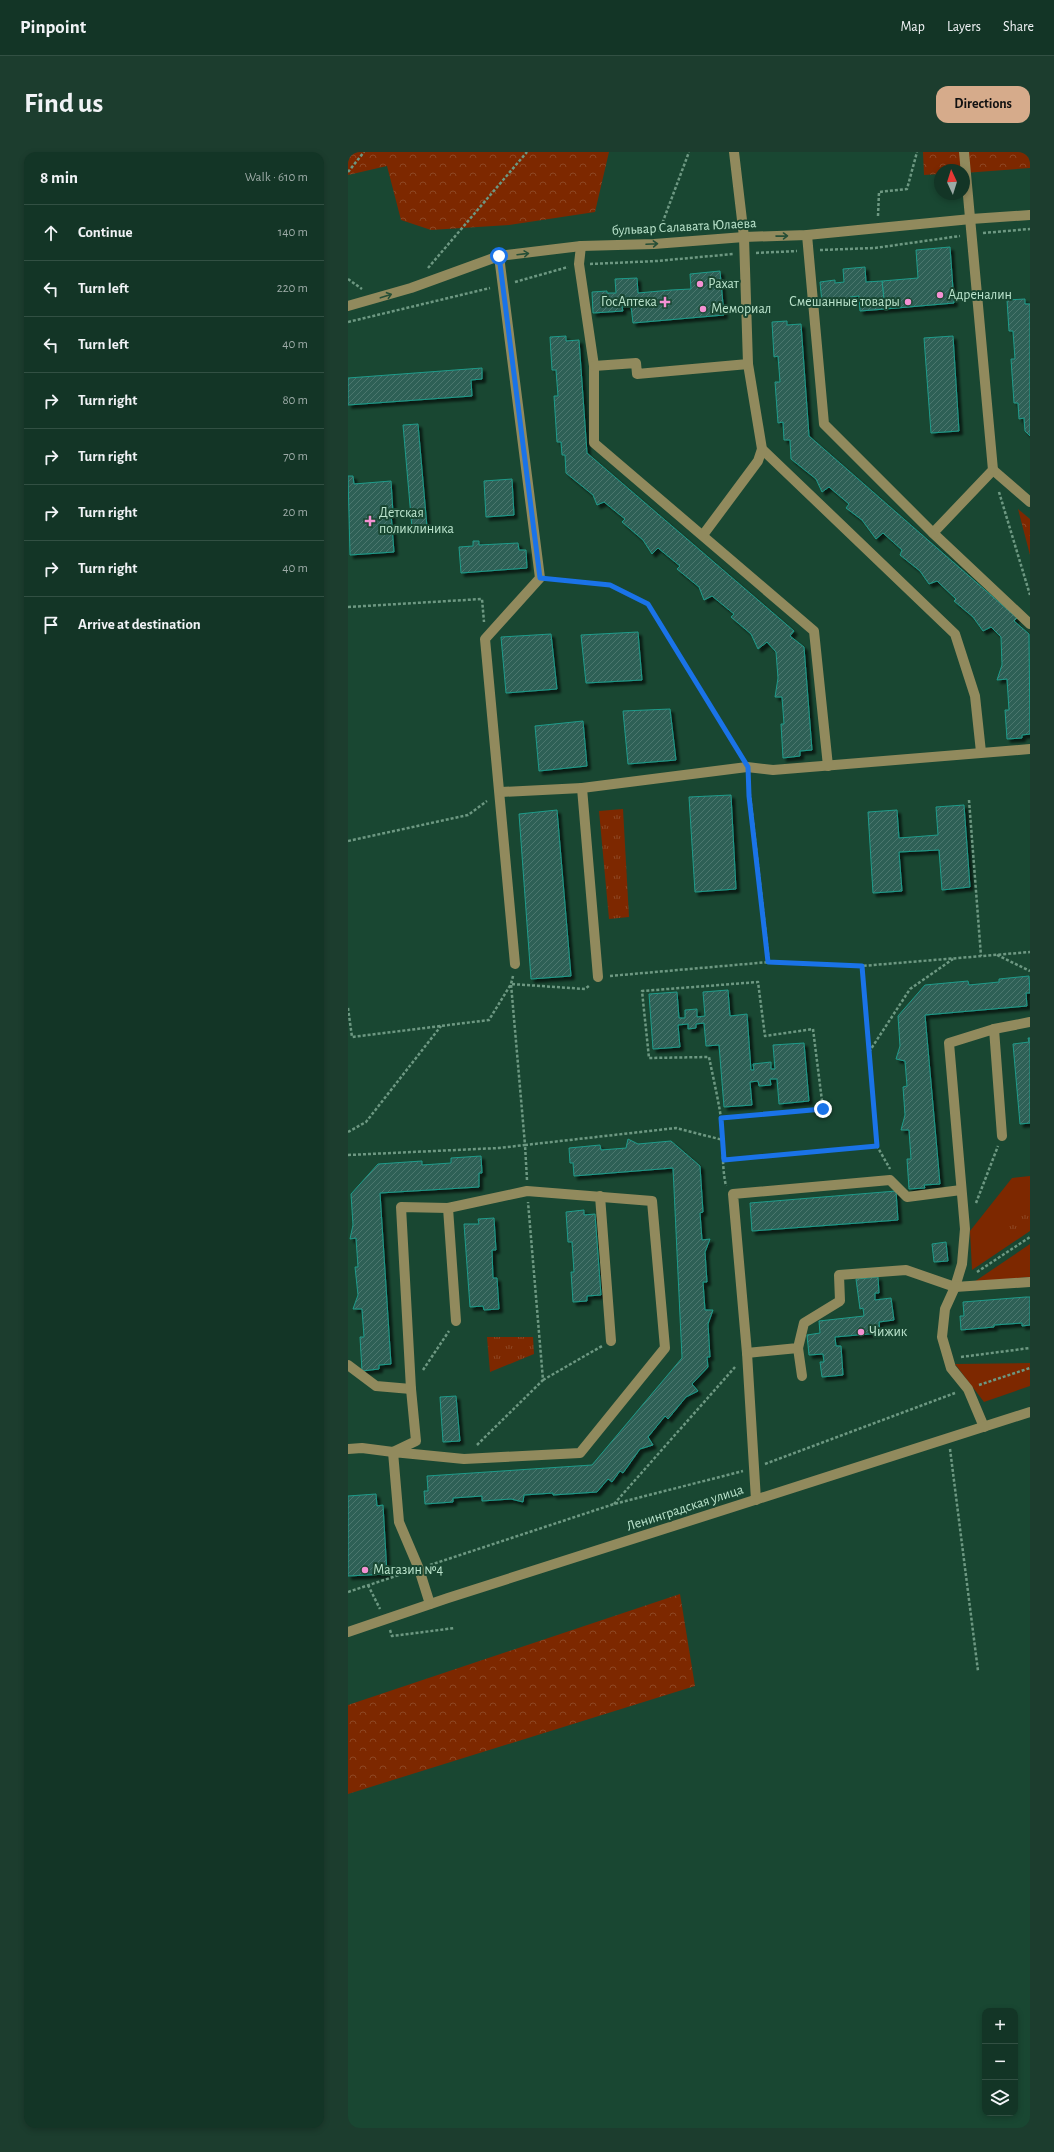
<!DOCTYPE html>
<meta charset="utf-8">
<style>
:root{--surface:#133526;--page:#1c3d2e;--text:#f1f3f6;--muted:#9daba7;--line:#325043;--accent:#d6ab8b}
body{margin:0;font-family:"Alegreya Sans",sans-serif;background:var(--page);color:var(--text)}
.controls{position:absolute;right:12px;bottom:12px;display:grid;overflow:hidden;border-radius:8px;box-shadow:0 2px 6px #0003}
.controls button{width:36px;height:36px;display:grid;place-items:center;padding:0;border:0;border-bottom:1px solid var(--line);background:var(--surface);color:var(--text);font:20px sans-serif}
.compass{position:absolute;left:586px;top:12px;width:36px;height:36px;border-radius:50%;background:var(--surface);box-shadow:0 2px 6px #0003;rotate:356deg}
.stop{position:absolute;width:12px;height:12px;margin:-9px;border:3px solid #1a73e8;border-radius:50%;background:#fff}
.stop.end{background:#1a73e8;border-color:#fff;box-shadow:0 1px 4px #0008}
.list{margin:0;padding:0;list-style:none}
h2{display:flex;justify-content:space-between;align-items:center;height:52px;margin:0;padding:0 16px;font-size:17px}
h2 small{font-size:13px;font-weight:400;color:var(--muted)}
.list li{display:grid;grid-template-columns:26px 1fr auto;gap:12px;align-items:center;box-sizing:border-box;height:56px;padding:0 16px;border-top:1px solid var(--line)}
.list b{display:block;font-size:15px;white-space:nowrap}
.list em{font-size:13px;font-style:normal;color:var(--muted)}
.icon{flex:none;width:22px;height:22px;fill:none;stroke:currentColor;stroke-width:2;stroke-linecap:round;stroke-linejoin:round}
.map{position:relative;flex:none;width:682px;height:1976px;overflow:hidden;border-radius:12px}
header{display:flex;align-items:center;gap:24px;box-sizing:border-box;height:56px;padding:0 20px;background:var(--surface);border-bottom:1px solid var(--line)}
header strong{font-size:19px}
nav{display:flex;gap:22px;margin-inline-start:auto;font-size:14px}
.intro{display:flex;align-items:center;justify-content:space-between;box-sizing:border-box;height:96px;padding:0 24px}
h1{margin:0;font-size:28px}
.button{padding:10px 18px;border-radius:12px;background:var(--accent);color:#111;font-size:14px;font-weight:700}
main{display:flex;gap:24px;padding:0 24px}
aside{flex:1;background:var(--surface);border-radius:12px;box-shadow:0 2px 6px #0003}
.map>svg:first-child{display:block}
</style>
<header>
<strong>Pinpoint</strong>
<nav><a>Map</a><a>Layers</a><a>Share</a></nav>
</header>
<div class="intro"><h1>Find us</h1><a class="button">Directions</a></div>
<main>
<aside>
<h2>8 min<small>Walk · 610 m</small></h2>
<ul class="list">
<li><svg class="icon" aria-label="ahead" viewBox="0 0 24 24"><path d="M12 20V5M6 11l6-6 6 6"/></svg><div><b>Continue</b></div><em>140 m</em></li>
<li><svg class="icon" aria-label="left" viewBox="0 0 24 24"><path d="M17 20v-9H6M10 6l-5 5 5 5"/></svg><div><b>Turn left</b></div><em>220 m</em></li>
<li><svg class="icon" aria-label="left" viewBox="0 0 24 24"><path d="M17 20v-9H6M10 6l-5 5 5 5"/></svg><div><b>Turn left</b></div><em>40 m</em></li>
<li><svg class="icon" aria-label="right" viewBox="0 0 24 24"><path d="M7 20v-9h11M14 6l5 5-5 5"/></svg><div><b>Turn right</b></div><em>80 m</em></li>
<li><svg class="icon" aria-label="right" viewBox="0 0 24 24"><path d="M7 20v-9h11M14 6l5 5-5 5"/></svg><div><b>Turn right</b></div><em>70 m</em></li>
<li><svg class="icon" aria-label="right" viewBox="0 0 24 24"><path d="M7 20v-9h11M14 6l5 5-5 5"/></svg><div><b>Turn right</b></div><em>20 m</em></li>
<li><svg class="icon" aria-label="right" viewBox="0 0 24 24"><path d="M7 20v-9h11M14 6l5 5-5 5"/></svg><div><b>Turn right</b></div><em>40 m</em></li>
<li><svg class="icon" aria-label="arrive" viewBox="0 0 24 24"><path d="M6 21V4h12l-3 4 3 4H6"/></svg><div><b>Arrive at destination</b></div></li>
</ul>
</aside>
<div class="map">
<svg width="682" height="1976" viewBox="0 0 682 1976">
<defs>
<pattern id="forest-crowns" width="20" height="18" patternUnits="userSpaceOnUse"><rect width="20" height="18" fill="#7d2800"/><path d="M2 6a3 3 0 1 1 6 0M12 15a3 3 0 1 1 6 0" fill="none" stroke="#8e4724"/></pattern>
<pattern id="park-tufts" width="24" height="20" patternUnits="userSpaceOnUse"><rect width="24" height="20" fill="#7d2800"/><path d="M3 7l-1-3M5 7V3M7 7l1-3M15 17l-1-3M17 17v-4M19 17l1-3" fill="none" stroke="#8e4724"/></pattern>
<pattern id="building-hatch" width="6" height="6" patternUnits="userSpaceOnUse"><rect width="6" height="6" fill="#2f6057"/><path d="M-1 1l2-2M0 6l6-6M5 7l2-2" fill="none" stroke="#4b776e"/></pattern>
<filter id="shadow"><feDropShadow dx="3.5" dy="3.5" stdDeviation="1" flood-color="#0009"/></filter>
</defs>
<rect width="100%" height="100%" fill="#194732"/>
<g fill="#7d2800">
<polygon points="682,1024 682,1079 624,1118 622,1079 664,1026"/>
<polygon points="682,1092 682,1125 626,1130"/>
<polygon points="682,1211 682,1234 636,1250 607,1212"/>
</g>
<g fill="url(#forest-crowns)">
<polygon points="0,0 261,0 247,60 161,73 83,78 53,68 39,14 0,23"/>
<polygon points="575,0 682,0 682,16 616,21 616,18 592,18 592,22 576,23"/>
<polygon points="670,357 682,367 682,403"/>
<polygon points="332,1442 347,1534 0,1642 0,1553"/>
</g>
<g fill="url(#park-tufts)">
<polygon points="275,657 281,765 261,767 251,659"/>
<polygon points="682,1057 682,1076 668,1084 657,1071"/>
<polygon points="139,1185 185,1185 186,1202 142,1220"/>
</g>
<g fill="url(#building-hatch)" stroke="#1f9b8a" filter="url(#shadow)">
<polygon points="602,95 606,151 537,157 534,129 570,126 568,98"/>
<polygon points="517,115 518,130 534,129 537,157 512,159 511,144 502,145 503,149 474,151 472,130 487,128 487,131 496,130 495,117"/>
<polygon points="372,119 376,163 285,171 283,154 274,155 275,159 245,161 244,140 259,139 259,141 268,141 267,127 289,126 290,141 323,138 343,137 342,122"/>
<polygon points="677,147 677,152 682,152 682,284 677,279 676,266 671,267 670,251 666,251 663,207 667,207 665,179 661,179 659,148"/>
<polygon points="439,169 439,173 453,172 461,284 669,466 666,469 681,482 682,582 674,583 674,586 659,587 657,558 661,558 659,527 649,528 654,513 653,485 643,475 635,479 625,465 606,449 608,447 589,429 581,432 572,419 552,403 554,398 535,381 528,387 514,368 498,356 501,352 481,335 474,340 468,327 443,307 442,288 436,288 435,270 430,271 427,230 432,230 430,204 426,205 424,170"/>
<polygon points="218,184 218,189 231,188 239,301 446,479 442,484 456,495 464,598 452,599 452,604 435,606 433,572 436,572 434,545 427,545 430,526 428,500 419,490 410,497 403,482 383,465 386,462 364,444 356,448 351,435 329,417 332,414 310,396 304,402 295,388 274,370 277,367 256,350 249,353 245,343 218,321 217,303 214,303 213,290 209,290 206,244 210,244 208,218 204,218 202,185"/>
<polygon points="605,184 611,279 583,281 576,186"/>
<polygon points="134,216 134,227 123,228 124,244 0,253 0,226"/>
<polygon points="70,272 79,375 64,376 55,273"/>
<polygon points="0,324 5,324 6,332 43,329 45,361 43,361 46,400 2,403"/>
<polygon points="164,327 166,363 138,365 136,329"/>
<polygon points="125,389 131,389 131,393 170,391 171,398 178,398 179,416 113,421 111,395 125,394"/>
<polygon points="290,480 294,528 238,531 233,483"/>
<polygon points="203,482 209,537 158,541 153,485"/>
<polygon points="322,557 328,608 280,612 275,559"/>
<polygon points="235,569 239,614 191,619 187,574"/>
<polygon points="383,643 388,737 347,740 341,645"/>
<polygon points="616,653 622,735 594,738 591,698 551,700 554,739 525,741 520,660 549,658 551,686 590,683 588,655"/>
<polygon points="209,658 223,824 183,827 171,662"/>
<polygon points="681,824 682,841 678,841 679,854 577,863 592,1032 576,1033 577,1036 561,1037 559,1007 563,1007 561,978 553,978 557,963 555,935 559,934 557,909 548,907 552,894 550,864 577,833 620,829 621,833 651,830 651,827"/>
<polygon points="380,838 382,864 399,862 403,918 406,918 405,912 423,910 423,917 427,917 425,893 456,891 461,949 431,952 429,927 422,927 423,933 411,934 410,929 402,930 404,953 376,955 371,893 358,894 356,871 348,872 348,876 340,877 340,872 330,873 332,895 305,897 301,842 329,840 331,866 337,866 337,858 349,857 349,865 357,864 355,840"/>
<polygon points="680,886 682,886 682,971 672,972 665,892 681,890"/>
<polygon points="280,987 290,992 323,989 352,1014 355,1060 352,1061 354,1088 362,1087 357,1100 359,1130 355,1130 357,1158 365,1158 360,1172 362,1205 359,1205 360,1215 344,1232 350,1239 338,1245 320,1267 317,1264 300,1285 305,1293 292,1297 275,1321 272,1319 264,1330 260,1327 249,1340 205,1343 205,1341 176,1343 175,1350 163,1347 134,1349 134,1344 105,1346 105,1350 77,1352 76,1339 80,1339 79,1324 244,1313 334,1206 325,1016 226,1024 225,1011 222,1011 221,996 252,993 253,998 278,996"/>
<polygon points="133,1004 134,1021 131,1021 131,1035 32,1041 43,1212 31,1213 31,1217 14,1219 12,1185 16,1185 14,1157 5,1157 10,1143 7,1115 10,1115 8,1086 2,1087 5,1073 3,1042 30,1012 74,1009 74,1013 103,1011 103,1006"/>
<polygon points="548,1039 550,1068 404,1079 402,1051"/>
<polygon points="236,1058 236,1063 247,1062 253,1143 239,1144 239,1149 225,1150 223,1120 226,1120 224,1090 220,1090 218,1060"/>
<polygon points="146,1066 148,1098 144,1098 145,1126 149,1126 151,1157 136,1158 135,1154 122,1155 116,1072 131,1072 130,1067"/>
<polygon points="598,1090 600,1109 586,1110 584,1092"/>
<polygon points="530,1125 531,1141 527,1141 527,1148 543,1146 546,1168 531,1170 532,1181 487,1185 488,1194 493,1194 495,1223 474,1225 472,1210 476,1210 475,1202 461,1203 459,1183 472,1181 471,1169 516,1164 515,1156 512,1157 508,1127"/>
<polygon points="678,1145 682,1145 682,1173 674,1174 674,1171 646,1173 646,1175 613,1178 612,1164 616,1164 615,1150"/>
<polygon points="108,1244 112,1289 95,1290 92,1245"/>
<polygon points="28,1342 29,1354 35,1353 39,1422 0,1424 0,1344"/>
</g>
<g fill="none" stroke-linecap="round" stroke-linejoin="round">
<g stroke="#6d9882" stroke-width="2.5" stroke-dasharray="3 2" stroke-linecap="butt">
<polyline points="0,20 16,0"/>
<polyline points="530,64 531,40 559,37 569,0"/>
<polyline points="311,80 341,0"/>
<polyline points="635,81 682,77"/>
<polyline points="472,98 527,96 612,84"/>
<polyline points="408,101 449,99"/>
<polyline points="242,112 309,109 385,102"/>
<polyline points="80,116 179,0"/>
<polyline points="0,127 14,137"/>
<polyline points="167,130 220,115"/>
<polyline points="0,170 142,136"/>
<polyline points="651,340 682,443"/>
<polyline points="202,427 262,433 300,452 392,603"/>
<polyline points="0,455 134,447 136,470"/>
<polyline points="400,626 421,810 514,814 682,800"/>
<polyline points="621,648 633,804"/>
<polyline points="0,689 120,663 139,649"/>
<polyline points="649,803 682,819"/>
<polyline points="514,814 529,994 542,1017"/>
<polyline points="262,824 421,810"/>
<polyline points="0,856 4,885 141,868 163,832 165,824"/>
<polyline points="521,900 562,837 605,807"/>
<path d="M373 966 475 957 465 877 417 884 410 830 294 839 301 906 361 905C365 925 370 946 373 966 376 989 373 1012 378 1034"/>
<polyline points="0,980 18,970 93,874"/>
<polyline points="0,1003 151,996 177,993 163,832 237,837 242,833"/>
<polyline points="376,1008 529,994"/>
<polyline points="179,1028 177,993 328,976 375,988"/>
<polyline points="628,1051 650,994"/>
<polyline points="629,1120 682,1085"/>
<polyline points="613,1205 682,1196"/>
<polyline points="75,1218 101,1179"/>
<polyline points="195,1228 254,1194"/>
<polyline points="631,1233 682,1216"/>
<polyline points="129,1293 195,1228 180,1050"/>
<polyline points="602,1297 630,1519"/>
<polyline points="417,1312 607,1241"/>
<polyline points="266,1352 387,1215"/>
<polyline points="82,1413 266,1352 395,1319"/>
<polyline points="20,1433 32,1457"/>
<polyline points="0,1440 60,1420"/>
<polyline points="42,1478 44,1484 107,1476"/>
</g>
<g stroke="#918a5d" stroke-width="10">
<polyline points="616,0 645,318 585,381 682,472"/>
<polyline points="459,83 476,272 585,381"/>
<polyline points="233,94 231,112 246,214 246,291 466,479 480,614"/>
<polyline points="151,104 192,426 137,487 167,812"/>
<polyline points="0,154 63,136 151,104 233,94 306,92 396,85 459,83 623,67 682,63"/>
<polyline points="400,212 414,297 607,482 627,544 633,600"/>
<polyline points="246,214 288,211 289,222 400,212 396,85 386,0"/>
<polyline points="645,318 682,350"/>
<polyline points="355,383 410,309 414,297"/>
<polyline points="153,640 234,636"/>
<polyline points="250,825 234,636 399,615 425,618 682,597"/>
<polyline points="646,877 682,870"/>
<polyline points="252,1044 263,1189"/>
<polyline points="100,1056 108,1169"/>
<polyline points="450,1196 454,1224"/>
<polyline points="399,1201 385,1042 542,1028 559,1045 613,1038"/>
<polyline points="0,1213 28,1234 63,1237"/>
<polyline points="636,1275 620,1237 603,1216 594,1185 597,1157 607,1135 614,1112 617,1077 601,891 646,877 654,984"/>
<polyline points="0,1297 14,1296 45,1300 68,1289 63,1237 53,1055 100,1056 179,1039 304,1049 317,1196 232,1301 116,1307 45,1300 51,1370 71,1417 82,1452"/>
<polyline points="408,1348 399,1201 450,1196 456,1171 492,1149 491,1123 558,1118 607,1135 682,1130"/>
<polyline points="0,1480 100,1446 682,1260"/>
</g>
</g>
<defs><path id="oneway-shaft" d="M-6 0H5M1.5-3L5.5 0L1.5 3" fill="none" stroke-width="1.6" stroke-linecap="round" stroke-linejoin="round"/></defs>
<g stroke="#254e36">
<use href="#oneway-shaft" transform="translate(434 84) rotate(-1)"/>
<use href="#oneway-shaft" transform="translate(304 92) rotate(-3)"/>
<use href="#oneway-shaft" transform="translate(175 102) rotate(-7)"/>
<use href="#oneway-shaft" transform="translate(38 144) rotate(-18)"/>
</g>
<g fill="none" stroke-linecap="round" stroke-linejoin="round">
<polyline stroke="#1a73e8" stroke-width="5" points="151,104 192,426 262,433 300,452 400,615 401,644 420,810 514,814 529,994 376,1008 373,966 475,957"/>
</g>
<g fill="#f491d3" stroke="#194732" stroke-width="1.5">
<circle cx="352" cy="132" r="4"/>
<circle cx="592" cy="143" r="4"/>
<path d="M315 144h4v4h4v4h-4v4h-4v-4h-4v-4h4z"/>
<circle cx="560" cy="150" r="4"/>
<circle cx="355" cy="157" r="4"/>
<path d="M20 363h4v4h4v4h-4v4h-4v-4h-4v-4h4z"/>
<circle cx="513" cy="1180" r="4"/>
<circle cx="17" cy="1418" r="4"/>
</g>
<g text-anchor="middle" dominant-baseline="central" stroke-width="4" stroke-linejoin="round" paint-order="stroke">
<g font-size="14" fill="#bbe4cd" stroke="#194732">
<text transform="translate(336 75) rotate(-3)">бульвар Салавата Юлаева</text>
<text transform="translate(337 1356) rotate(-18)">Ленинградская улица</text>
</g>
<g font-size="14" fill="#bbe4cd" stroke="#194732" text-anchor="start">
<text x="360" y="132">Рахат</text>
<text x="600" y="143">Адреналин</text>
<text x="309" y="150" text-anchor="end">ГосАптека</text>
<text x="552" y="150" text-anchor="end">Смешанные товары</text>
<text x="363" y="157">Мемориал</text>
<text x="31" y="361">Детская<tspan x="31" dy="16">поликлиника</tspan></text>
<text x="521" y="1180">Чижик</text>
<text x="25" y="1418">Магазин №4</text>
</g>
</g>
</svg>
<div class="controls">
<button>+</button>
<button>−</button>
<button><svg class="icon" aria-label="layers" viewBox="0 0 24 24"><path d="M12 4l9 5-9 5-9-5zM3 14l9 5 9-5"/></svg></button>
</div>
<svg class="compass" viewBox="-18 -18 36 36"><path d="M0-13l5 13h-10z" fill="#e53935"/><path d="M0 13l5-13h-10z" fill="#9daba7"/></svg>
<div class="stop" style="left:151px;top:104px"></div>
<div class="stop end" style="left:475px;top:957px"></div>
</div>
</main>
